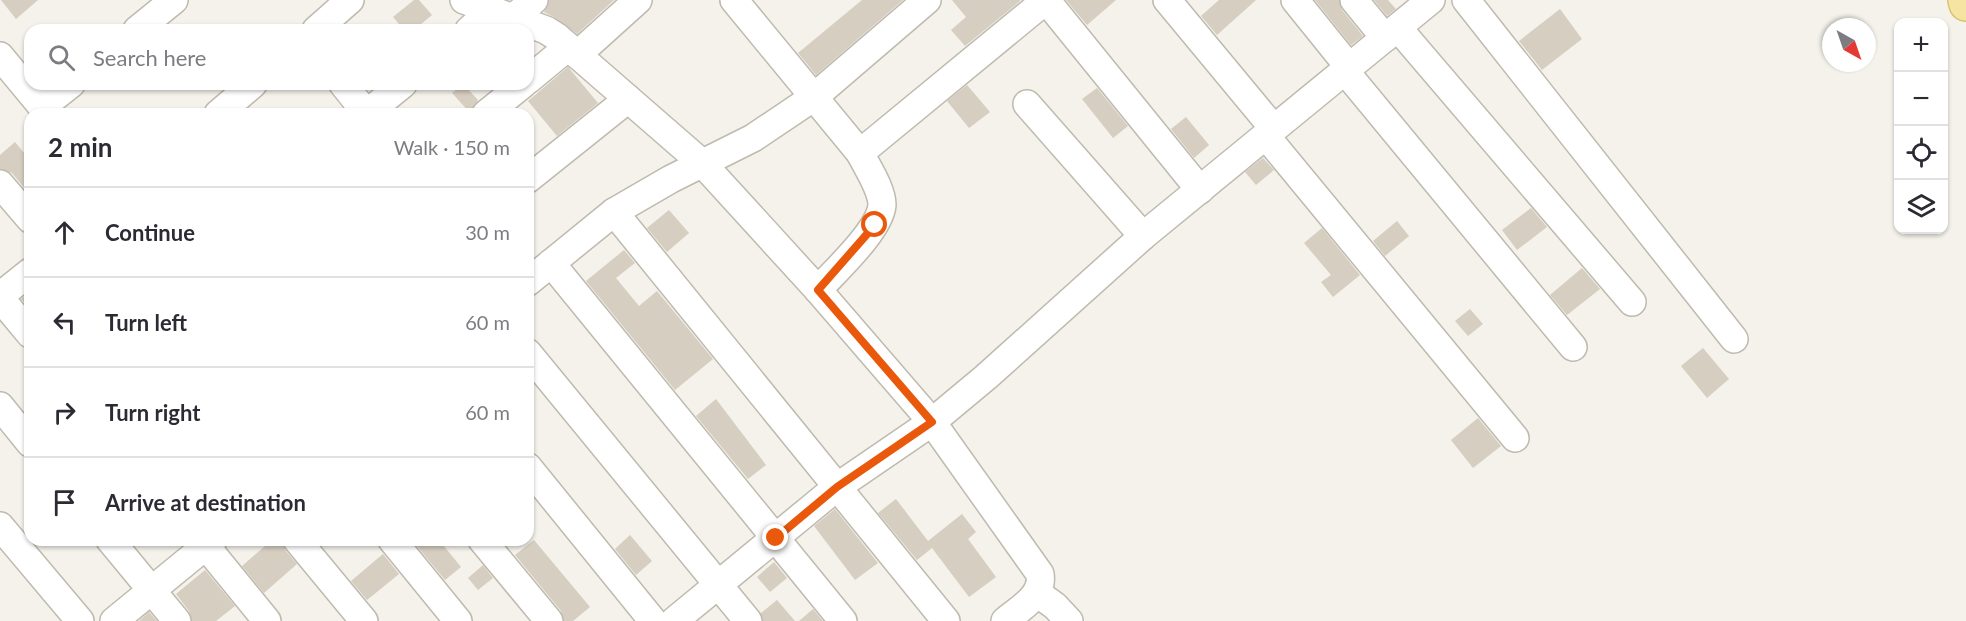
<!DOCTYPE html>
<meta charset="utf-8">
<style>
:root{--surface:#fff;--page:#f7f7f7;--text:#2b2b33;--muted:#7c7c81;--line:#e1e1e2}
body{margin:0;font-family:Lato,sans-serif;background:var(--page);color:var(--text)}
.controls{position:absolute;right:18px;top:18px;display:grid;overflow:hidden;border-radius:12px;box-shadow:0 2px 4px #0004}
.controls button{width:54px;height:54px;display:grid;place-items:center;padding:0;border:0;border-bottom:2px solid var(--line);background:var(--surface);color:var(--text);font:30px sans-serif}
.compass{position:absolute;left:1822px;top:18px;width:54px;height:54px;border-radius:50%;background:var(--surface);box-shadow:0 2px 4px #0004;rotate:140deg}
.stop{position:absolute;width:18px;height:18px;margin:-14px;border:4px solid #ea580c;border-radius:50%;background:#fff}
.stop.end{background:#ea580c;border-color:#fff;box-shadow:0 2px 6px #0008}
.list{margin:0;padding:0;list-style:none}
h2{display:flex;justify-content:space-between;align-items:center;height:78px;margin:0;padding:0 24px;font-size:26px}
h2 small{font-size:20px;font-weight:400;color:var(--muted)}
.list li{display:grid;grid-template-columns:39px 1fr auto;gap:18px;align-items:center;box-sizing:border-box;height:90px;padding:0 24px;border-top:2px solid var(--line)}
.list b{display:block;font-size:22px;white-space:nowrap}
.list em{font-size:20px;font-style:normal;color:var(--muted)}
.icon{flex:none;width:33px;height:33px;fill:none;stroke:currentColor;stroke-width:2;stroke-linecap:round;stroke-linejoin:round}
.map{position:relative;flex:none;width:1966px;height:621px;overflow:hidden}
.search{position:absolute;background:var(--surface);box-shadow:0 2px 4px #0004;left:24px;top:24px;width:510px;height:66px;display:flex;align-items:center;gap:15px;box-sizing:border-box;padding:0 21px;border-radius:18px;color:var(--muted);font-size:22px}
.panel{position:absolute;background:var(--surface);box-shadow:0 2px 4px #0004;left:24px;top:108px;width:510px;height:438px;border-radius:18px}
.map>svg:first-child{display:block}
</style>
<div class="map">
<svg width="1966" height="621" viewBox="0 0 1966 621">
<rect width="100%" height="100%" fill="#f4f2eb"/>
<g fill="#d5cec1">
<polygon points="1,0 38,0 16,19"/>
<polygon points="414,0 419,0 432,15 414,30 404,30 393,17"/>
<polygon points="549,0 614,0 577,34 554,17 544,12"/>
<polygon points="862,0 903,0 816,75 798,53"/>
<polygon points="952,0 1020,0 1020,1 965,46 951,30 966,17"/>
<polygon points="1066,0 1116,0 1087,25"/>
<polygon points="1219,0 1256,0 1217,35 1201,16"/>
<polygon points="1315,0 1339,0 1342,10 1363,36 1351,45"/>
<polygon points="1374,0 1388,0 1396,9 1387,16"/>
<polygon points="1560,9 1582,39 1542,70 1519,41"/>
<polygon points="568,67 598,103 557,136 528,101"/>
<polygon points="463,84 478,100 471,114 452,93"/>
<polygon points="967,85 990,112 969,128 947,101"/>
<polygon points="1097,88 1128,126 1113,138 1082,99"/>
<polygon points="1186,117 1209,145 1194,158 1171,129"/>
<polygon points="15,142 30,160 30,195 12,173 0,169 0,155"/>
<polygon points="1263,158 1274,170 1256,185 1245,172"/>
<polygon points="1531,208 1547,227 1517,250 1502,230"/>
<polygon points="669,210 689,233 667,252 647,228"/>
<polygon points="1397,221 1409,236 1385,256 1373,241"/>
<polygon points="1322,228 1360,275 1333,297 1321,282 1331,275 1304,243"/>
<polygon points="624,250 635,263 616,278 639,306 657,291 713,359 675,390 586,281"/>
<polygon points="1582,268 1600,289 1567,315 1550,295"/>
<polygon points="30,292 30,309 21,299"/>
<polygon points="1470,309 1483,324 1468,336 1455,321"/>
<polygon points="1703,348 1729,379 1707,398 1681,366"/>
<polygon points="716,399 766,465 748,479 696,416"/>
<polygon points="1478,418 1501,446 1473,468 1451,440"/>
<polygon points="896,499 928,541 962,514 976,532 968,539 996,577 969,597 932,548 917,560 878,513"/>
<polygon points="835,509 878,563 855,580 814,526"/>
<polygon points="630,535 652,561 636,575 615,549"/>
<polygon points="272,540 282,540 285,550 297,564 264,593 242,566"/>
<polygon points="412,540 439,540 461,567 445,580"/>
<polygon points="534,540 590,607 573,621 564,621 561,611 515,555"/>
<polygon points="383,554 399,574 367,600 351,581"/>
<polygon points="774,562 787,578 770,592 757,577"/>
<polygon points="483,565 493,578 478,590 468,578"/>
<polygon points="205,570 235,606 216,621 192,621 189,611 176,594"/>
<polygon points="777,600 795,621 763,621 761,613"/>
<polygon points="813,609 823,621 799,621"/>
<polygon points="149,612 157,621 139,621"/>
</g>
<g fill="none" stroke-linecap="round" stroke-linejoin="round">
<g stroke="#bfbaae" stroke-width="30">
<g id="minor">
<path d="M464 0 546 30 557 37 703 164 818 290 932 422 1040 574C1044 596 1020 608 1005 621"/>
<polyline points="734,0 860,153 1046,0 1200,190"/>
<polyline points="1167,0 1274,129"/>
<polyline points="1295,0 1349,67"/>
<polyline points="1354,0 1385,38"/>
<polyline points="1466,0 1734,339"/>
<polyline points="512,19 534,0"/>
<polyline points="1398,28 1632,302"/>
<polyline points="137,30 174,0"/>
<polyline points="316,30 350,0"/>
<polyline points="469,30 491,11"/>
<polyline points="577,55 638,0"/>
<polyline points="0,56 48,114"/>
<polyline points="1345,71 1573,347"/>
<polyline points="528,80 568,47"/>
<polyline points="343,84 367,114"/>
<polyline points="1027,104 1143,236"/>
<polyline points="42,107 71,84"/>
<polyline points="218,114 253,84"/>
<polyline points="366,114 403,84"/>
<polyline points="486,114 523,84"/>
<polyline points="1266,136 1515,438"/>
<polyline points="528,179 628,99"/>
<polyline points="0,184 30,219"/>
<polyline points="614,212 946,621"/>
<polyline points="551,263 843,621"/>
<polyline points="528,282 614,212 671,179 753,138 814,97 927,0"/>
<path d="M818 290C835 271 880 230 882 205 882 189 867 167 860 153"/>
<polyline points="0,296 30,272"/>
<polyline points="0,298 30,334"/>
<polyline points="528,353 748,621"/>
<polyline points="0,406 30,443"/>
<polyline points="528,467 653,621"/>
<polyline points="0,526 80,621"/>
<polyline points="110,540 177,621"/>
<polyline points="201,540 267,621"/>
<polyline points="297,540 364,621"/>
<polyline points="392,540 458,621"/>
<polyline points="482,540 549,621"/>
<polyline points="1037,593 1055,606 1069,621"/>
<polyline points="114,621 213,540"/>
<polyline points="674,621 837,487 932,422 986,377 1143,236 1431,0"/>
</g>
</g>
<g stroke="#dac273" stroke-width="36">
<polyline id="major" points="1965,0 1966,4"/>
</g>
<use href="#minor" stroke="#fff" stroke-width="27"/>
<use href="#major" stroke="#f6e4a2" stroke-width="33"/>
</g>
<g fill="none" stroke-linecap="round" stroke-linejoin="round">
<polyline stroke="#ea580c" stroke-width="8" points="776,538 837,487 932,422 818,290 875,225"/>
</g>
</svg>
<div class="controls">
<button>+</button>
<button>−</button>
<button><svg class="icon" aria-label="locate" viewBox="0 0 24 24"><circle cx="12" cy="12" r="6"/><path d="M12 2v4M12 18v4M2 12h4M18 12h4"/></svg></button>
<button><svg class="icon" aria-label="layers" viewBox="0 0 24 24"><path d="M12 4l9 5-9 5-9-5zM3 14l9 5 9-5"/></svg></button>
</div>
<svg class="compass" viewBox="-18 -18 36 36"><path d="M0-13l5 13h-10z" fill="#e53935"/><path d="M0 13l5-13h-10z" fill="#7c7c81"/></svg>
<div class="stop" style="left:875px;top:225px"></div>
<div class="stop end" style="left:776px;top:538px"></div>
<div class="search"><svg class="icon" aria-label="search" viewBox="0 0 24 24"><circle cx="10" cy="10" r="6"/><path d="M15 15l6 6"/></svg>Search here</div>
<section class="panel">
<h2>2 min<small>Walk · 150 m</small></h2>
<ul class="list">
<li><svg class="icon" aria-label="ahead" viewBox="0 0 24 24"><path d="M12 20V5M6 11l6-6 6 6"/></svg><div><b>Continue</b></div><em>30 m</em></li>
<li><svg class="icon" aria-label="left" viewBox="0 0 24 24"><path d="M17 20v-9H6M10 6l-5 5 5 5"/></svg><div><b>Turn left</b></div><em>60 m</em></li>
<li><svg class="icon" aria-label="right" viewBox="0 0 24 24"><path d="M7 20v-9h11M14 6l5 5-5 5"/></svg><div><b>Turn right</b></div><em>60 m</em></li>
<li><svg class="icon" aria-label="arrive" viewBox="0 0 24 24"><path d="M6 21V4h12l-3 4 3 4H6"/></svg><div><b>Arrive at destination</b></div></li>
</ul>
</section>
</div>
